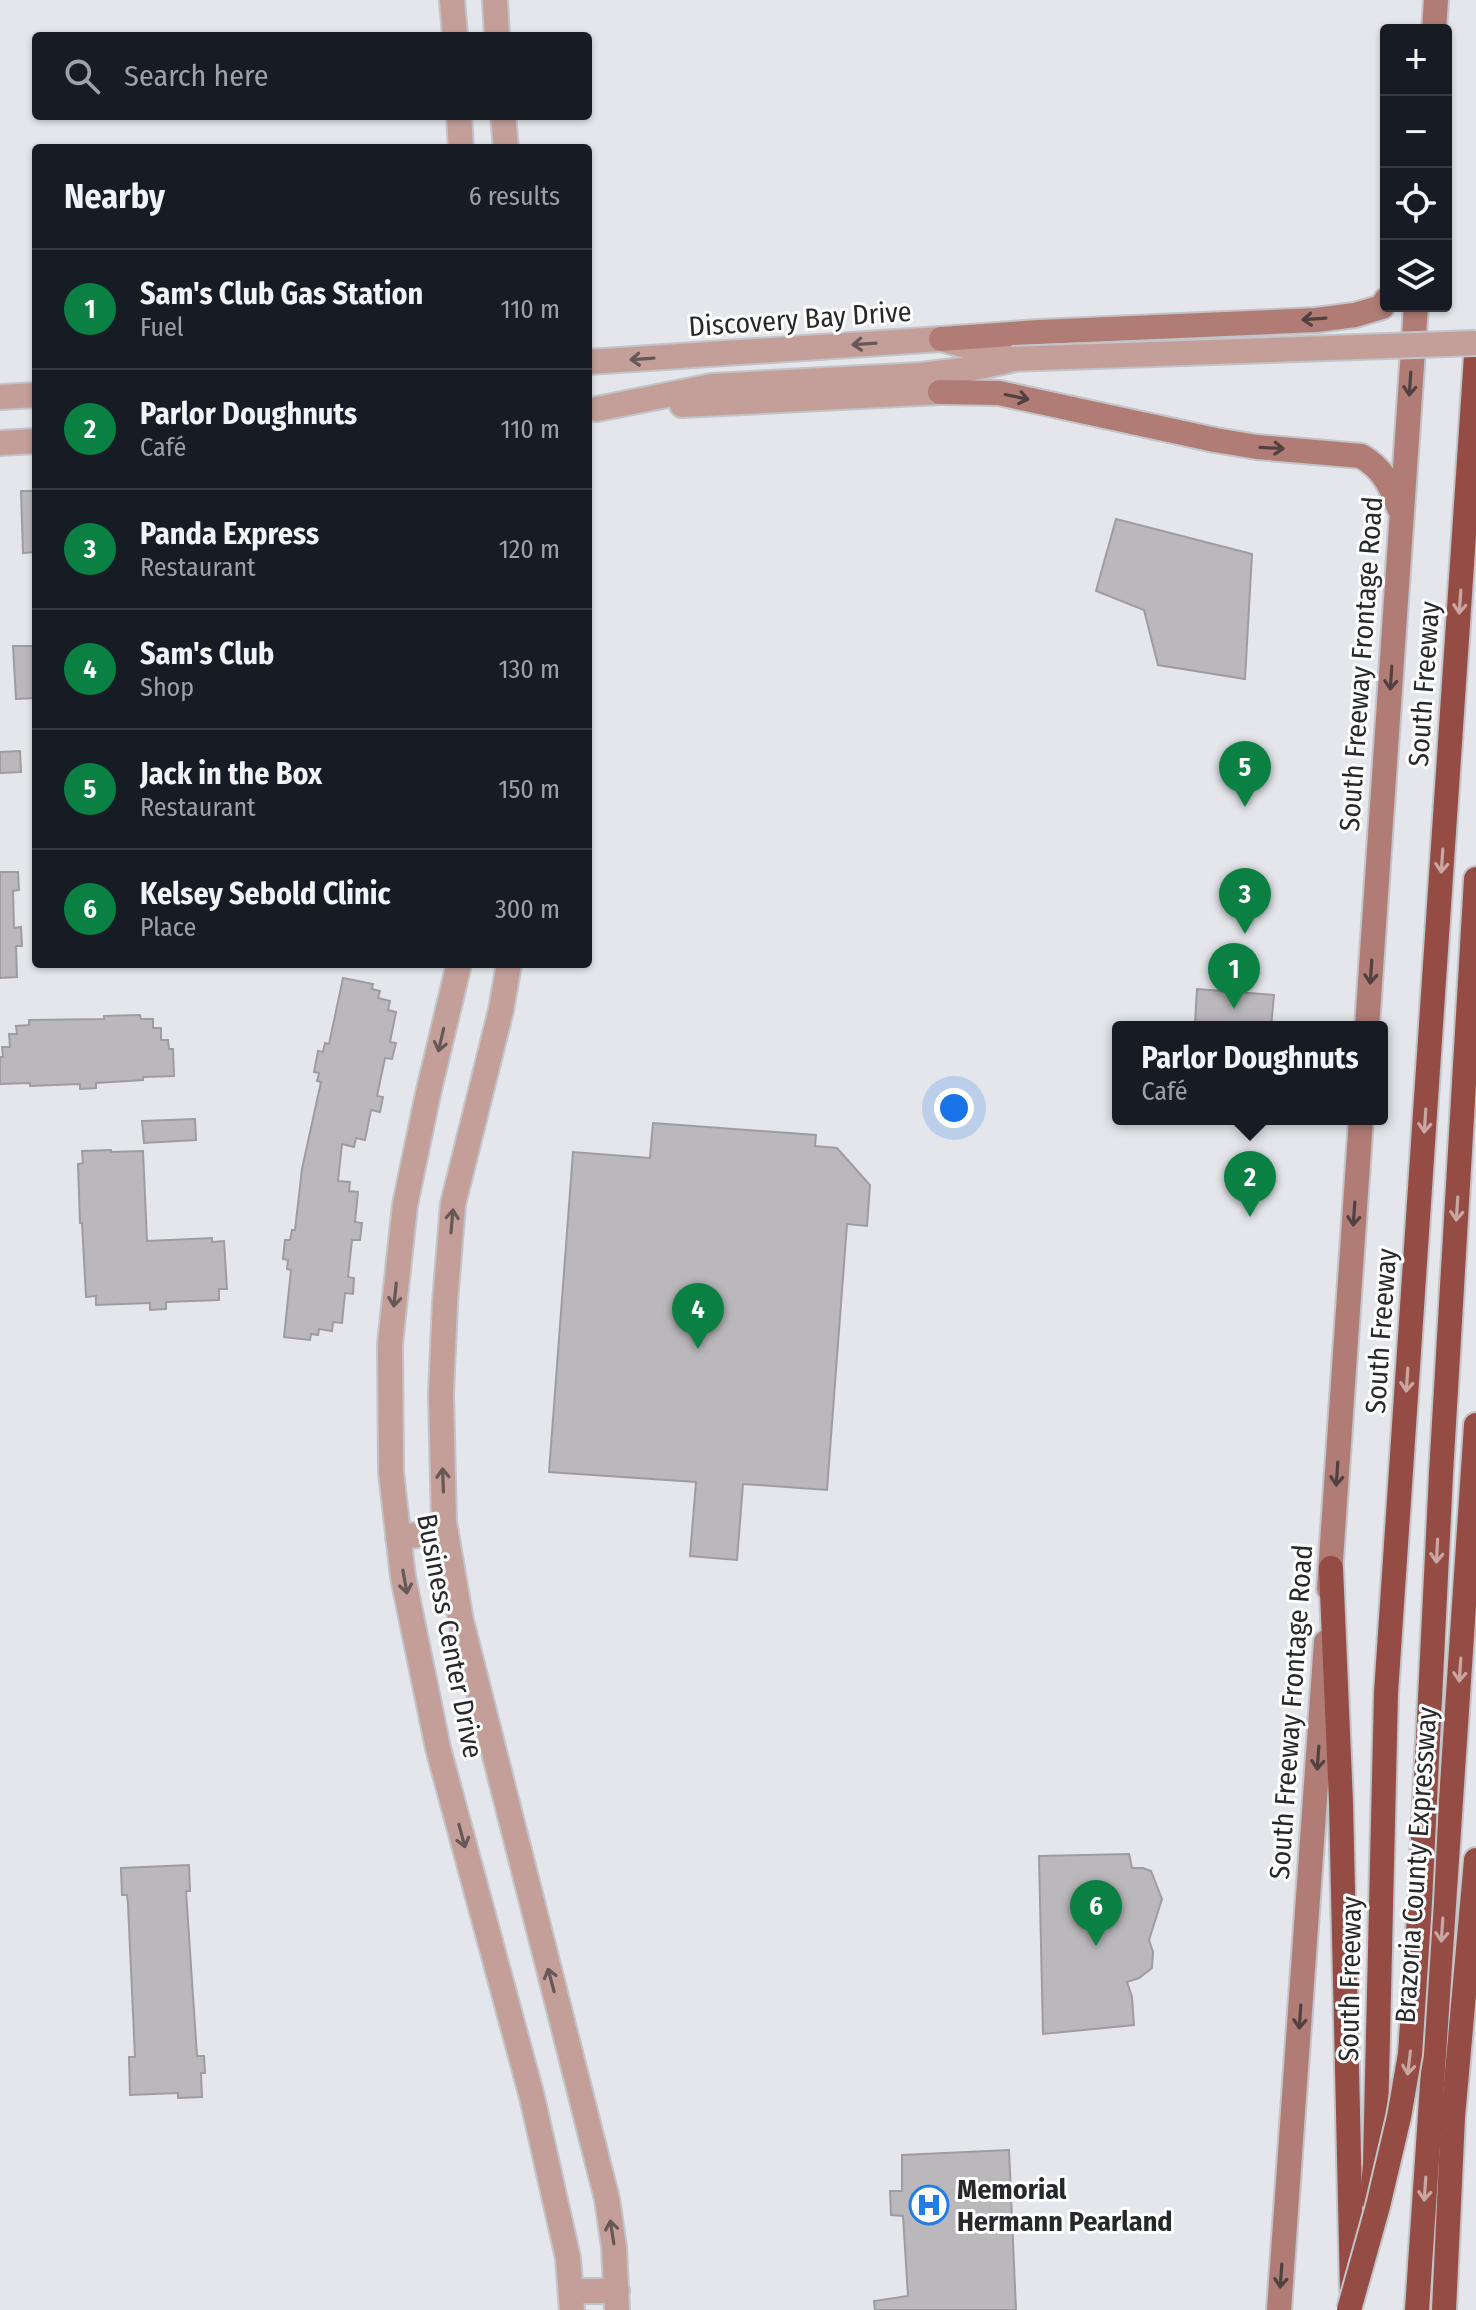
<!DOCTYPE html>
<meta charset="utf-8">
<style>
:root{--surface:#171b24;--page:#20242c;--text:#f1f3f6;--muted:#9ea1a6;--line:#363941;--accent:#0b8043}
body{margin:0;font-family:"Fira Sans Condensed",sans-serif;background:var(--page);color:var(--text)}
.controls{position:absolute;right:24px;top:24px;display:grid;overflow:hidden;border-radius:8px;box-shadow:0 2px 6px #0004}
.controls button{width:72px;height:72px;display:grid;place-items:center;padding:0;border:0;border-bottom:2px solid var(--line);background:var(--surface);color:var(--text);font:40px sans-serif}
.you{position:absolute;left:954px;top:1108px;width:28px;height:28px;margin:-20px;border:6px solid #fff;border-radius:50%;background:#1a73e8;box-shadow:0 0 0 12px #1a73e833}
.badge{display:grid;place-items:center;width:52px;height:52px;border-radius:50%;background:var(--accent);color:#fff;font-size:26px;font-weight:700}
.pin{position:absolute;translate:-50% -66px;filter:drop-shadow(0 2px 4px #0008)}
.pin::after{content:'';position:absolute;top:42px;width:28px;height:24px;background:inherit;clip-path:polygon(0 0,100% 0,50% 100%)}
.popup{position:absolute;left:1112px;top:1021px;width:276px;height:104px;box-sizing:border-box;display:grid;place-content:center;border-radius:8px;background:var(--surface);filter:drop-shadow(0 2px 6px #0005);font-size:26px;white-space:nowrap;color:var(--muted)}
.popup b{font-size:30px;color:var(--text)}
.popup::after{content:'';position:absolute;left:50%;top:100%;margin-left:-16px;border:16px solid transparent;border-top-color:var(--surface)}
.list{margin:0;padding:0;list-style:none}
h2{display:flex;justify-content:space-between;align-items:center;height:104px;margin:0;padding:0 32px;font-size:34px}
h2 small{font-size:26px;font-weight:400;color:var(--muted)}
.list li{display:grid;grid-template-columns:52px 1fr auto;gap:24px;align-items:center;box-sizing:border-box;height:120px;padding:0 32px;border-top:2px solid var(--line)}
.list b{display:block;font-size:30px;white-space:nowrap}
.list p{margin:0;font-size:26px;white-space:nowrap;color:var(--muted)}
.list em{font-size:26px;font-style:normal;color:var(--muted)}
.icon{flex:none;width:44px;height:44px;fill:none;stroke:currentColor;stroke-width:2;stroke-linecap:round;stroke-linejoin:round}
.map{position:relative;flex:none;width:1476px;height:2310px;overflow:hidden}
.search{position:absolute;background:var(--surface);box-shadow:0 2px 6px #0004;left:32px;top:32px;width:560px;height:88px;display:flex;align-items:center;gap:20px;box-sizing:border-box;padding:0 28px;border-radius:8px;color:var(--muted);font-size:30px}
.panel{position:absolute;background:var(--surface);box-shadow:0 2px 6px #0004;left:32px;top:144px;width:560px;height:824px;border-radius:8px}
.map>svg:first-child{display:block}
</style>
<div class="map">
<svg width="1476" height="2310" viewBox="0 0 1476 2310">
<rect width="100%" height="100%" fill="#e4e6eb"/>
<g fill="#bbb8bb" stroke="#9f9c9f" stroke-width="2">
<polygon points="21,491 36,491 36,552 23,553"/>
<polygon points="1116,519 1252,554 1245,679 1158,665 1144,610 1096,591"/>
<polygon points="13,646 34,646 36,698 16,699"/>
<polygon points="20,751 21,772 0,773 0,752"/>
<polygon points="0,872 18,872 19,890 13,891 14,928 21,927 22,946 16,946 17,977 0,978"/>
<polygon points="343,978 373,984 372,989 380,991 378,998 390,1001 388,1010 396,1012 390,1042 396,1043 392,1059 385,1058 377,1096 383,1097 380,1112 371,1110 365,1140 356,1138 354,1147 342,1144 338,1181 350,1182 349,1191 358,1192 355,1222 362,1223 360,1240 352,1240 348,1277 354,1278 353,1294 345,1293 342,1323 333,1322 332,1331 319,1329 318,1335 311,1334 310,1340 284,1337 291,1270 287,1269 288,1260 283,1259 285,1240 290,1240 292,1230 295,1230 302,1169 321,1082 317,1081 319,1073 314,1072 318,1051 323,1052 325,1043 329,1044"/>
<polygon points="1197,989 1274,995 1271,1027 1195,1023"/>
<polygon points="140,1015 141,1019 153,1019 153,1028 161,1028 161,1040 168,1040 169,1049 173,1049 174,1076 143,1077 143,1080 96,1083 96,1088 80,1089 80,1084 30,1086 30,1083 0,1084 0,1057 3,1057 2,1047 10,1047 9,1034 17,1034 16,1026 29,1025 29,1020 104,1019 104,1016"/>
<polygon points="195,1119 196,1140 144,1143 142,1121"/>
<polygon points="653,1123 816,1135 815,1146 837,1148 870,1185 867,1226 847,1224 827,1490 743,1484 737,1560 690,1556 696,1482 549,1472 573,1152 650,1158"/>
<polygon points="111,1150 111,1152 143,1151 147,1241 212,1238 212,1242 224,1241 227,1289 219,1289 219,1300 166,1302 166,1309 150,1310 150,1303 96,1305 96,1296 86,1297 82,1223 80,1223 78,1164 83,1163 82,1151"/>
<polygon points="1129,1854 1132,1868 1143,1868 1151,1871 1162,1899 1149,1940 1153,1952 1152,1968 1139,1978 1127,1982 1132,1997 1134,2025 1043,2034 1039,1856"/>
<polygon points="189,1865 190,1891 186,1891 197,2056 204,2056 205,2073 201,2073 202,2097 178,2098 178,2093 130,2095 129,2057 135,2057 128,1904 127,1895 122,1895 121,1868"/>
<polygon points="1009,2150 1016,2310 875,2310 874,2301 908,2296 903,2216 891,2215 890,2191 902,2191 902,2155"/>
</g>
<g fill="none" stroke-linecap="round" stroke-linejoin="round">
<g stroke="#c2c4c8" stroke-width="28">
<g id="tertiary">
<polyline points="452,0 455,36"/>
<polyline points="495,0 497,36"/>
<polyline points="459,116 461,148"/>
<polyline points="503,116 506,148"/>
<polyline points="588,362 941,339 1012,359"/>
<polyline points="0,397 36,395"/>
<polyline points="682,405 940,392"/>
<polyline points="597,409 712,386 921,375 970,369 1011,360"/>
<polyline points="0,443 36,441"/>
<polyline points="459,964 428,1094 405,1205 390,1344 391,1472 403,1577 438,1748 532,2097 568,2258 572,2310"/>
<polyline points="509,964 501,1010 453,1204 445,1302 441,1394 444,1522 461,1621 607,2199 614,2247 617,2310"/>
<polyline points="398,1537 446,1532"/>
<polyline points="572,2291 617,2291"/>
</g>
</g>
<g stroke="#c2c4c8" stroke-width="28">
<g id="secondary">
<polyline points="1434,30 1436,0"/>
<polyline points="941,339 1039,332 1316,320 1355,315 1382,307 1386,300"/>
<path d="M940 392 999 393 1215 440 1257 447 1361 456C1382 468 1391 485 1399 508"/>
<polyline points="1367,1027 1416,306"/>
<polyline points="1329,1589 1361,1119"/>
<polyline points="1279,2310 1326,1642"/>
</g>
</g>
<g stroke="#c2c4c8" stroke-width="28">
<g id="motorway">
<polyline points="1441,1474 1476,879"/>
<polyline points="1331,1568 1341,1803 1352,2289"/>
<polyline points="1372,2199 1375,2164 1386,1693 1476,356"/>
<polyline points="1417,2310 1476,1425"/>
<polyline points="1444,2310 1453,2117 1476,1860"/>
</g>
</g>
<use href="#tertiary" stroke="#c49f9a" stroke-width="24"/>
<use href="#secondary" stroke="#b07c75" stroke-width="24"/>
<use href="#motorway" stroke="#944c44" stroke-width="24"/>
<g stroke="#c2c4c8" stroke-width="28" stroke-linecap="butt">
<polyline id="tertiary-bridge" points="1012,359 1476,343"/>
</g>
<g stroke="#c2c4c8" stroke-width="28" stroke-linecap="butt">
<polyline id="motorway-bridge" points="1349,2310 1378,2206 1399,2117 1410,2054 1420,1902 1441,1474"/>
</g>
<use href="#tertiary-bridge" stroke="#c49f9a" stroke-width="24"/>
<use href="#motorway-bridge" stroke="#944c44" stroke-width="24"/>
</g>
<defs><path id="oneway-shaft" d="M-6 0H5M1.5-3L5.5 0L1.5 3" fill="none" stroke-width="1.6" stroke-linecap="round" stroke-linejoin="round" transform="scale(2)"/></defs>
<g stroke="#514140">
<use href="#oneway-shaft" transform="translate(1314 319) rotate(176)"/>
<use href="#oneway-shaft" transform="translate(1410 384) rotate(94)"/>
<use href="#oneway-shaft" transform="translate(1017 397) rotate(12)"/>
<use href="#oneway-shaft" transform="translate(1272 448) rotate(3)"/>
<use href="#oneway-shaft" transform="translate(1391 678) rotate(94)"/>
<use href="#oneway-shaft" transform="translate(1371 972) rotate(94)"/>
<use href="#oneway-shaft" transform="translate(1354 1214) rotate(94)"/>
<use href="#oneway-shaft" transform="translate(1337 1474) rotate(94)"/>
<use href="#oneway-shaft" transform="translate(1318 1758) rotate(94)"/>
<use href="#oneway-shaft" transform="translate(1300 2017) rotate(94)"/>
<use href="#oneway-shaft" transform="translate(1281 2276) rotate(94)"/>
</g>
<g stroke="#665857">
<use href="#oneway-shaft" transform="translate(864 344) rotate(176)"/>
<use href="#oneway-shaft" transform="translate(642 359) rotate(176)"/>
<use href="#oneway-shaft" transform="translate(441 1040) rotate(103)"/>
<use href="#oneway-shaft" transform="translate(452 1221) rotate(-85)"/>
<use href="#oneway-shaft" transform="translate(395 1295) rotate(96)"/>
<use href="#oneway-shaft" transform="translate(443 1480) rotate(-92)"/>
<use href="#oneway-shaft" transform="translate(405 1582) rotate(80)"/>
<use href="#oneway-shaft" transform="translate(462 1836) rotate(75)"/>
<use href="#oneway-shaft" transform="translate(551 1980) rotate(-105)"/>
<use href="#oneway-shaft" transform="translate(612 2232) rotate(-99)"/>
</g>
<g stroke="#caa6a2">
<use href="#oneway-shaft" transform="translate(1460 602) rotate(94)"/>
<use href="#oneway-shaft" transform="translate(1442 861) rotate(94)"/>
<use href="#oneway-shaft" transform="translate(1425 1121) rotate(94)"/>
<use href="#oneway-shaft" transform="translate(1457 1209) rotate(94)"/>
<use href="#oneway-shaft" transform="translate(1407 1380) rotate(94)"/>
<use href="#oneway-shaft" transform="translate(1437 1551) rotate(93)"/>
<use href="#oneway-shaft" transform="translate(1460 1670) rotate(94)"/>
<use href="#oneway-shaft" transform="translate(1442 1930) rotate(94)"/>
<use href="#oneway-shaft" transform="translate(1409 2063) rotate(97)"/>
<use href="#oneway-shaft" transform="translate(1425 2189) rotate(94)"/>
</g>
<defs>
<g id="hospital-ring" transform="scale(2)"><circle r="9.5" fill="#fff" stroke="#237de6" stroke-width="1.5"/><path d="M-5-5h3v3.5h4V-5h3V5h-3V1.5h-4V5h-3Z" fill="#237de6"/></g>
</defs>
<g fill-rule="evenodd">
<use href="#hospital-ring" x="929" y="2205"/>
</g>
<g text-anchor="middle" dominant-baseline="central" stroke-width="6" stroke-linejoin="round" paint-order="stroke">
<g font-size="28" fill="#28282a" stroke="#fff">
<text transform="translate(800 319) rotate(-4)">Discovery Bay Drive</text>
<text transform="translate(1361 664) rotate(-86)">South Freeway Frontage Road</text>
<text transform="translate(1424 684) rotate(-86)">South Freeway</text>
<text transform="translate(1381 1331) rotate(-86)">South Freeway</text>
<text transform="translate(450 1636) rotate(79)">Business Center Drive</text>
<text transform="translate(1291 1712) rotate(-86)">South Freeway Frontage Road</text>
<text transform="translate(1416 1865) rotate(-86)">Brazoria County Expressway</text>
<text transform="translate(1350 1979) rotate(-89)">South Freeway</text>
</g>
<g font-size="28" font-weight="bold" fill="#28282a" stroke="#fff" text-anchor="start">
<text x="957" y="2189">Memorial<tspan x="957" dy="32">Hermann Pearland</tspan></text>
</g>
</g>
</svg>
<div class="controls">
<button>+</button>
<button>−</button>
<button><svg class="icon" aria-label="locate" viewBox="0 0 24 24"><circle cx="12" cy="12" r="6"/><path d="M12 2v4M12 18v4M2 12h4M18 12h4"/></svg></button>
<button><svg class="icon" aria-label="layers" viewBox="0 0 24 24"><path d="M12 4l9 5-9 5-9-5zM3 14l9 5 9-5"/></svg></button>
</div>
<div class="you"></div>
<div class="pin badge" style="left:1234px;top:1009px">1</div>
<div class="pin badge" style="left:1250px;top:1217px">2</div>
<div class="popup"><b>Parlor Doughnuts</b>Café</div>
<div class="pin badge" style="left:1245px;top:934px">3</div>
<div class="pin badge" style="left:698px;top:1349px">4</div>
<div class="pin badge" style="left:1245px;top:807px">5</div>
<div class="pin badge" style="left:1096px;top:1946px">6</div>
<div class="search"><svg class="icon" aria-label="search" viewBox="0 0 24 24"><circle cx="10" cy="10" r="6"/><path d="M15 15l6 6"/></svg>Search here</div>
<section class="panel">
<h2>Nearby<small>6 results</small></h2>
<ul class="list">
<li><span class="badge">1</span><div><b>Sam's Club Gas Station</b><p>Fuel</p></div><em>110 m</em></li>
<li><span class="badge">2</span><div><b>Parlor Doughnuts</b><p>Café</p></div><em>110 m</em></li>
<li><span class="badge">3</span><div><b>Panda Express</b><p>Restaurant</p></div><em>120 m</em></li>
<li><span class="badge">4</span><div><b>Sam's Club</b><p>Shop</p></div><em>130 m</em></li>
<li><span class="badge">5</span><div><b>Jack in the Box</b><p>Restaurant</p></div><em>150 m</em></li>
<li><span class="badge">6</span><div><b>Kelsey Sebold Clinic</b><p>Place</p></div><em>300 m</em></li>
</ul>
</section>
</div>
